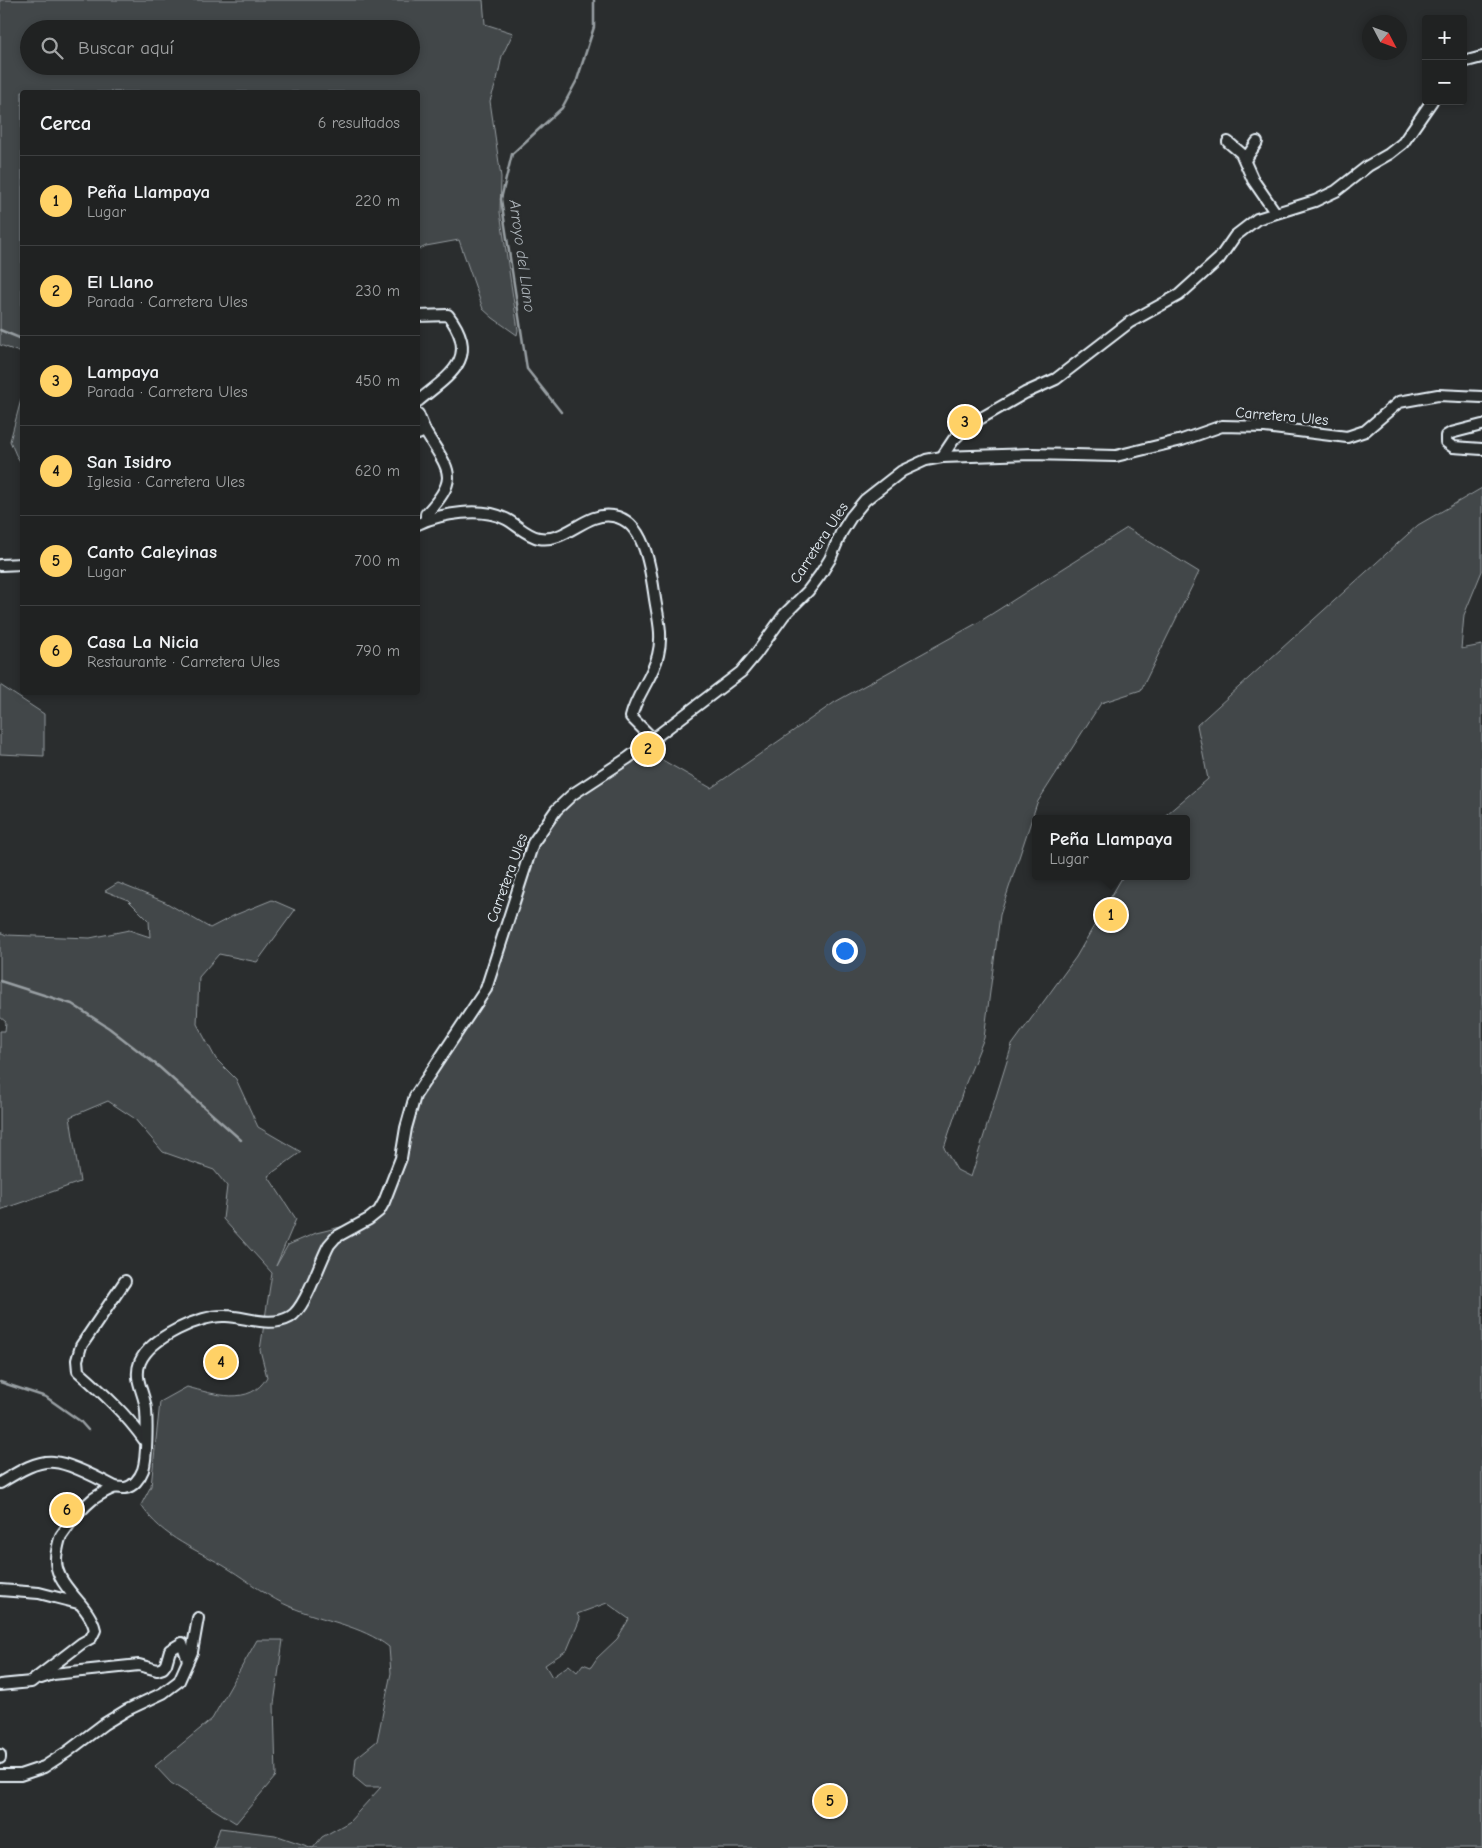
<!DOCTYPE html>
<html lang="es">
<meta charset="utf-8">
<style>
:root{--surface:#202222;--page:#2d2f2f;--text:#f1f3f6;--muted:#a2a4a5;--line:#3d3f40;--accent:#ffd166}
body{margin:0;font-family:"Comic Neue",sans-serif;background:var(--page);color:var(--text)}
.controls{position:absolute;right:15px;top:15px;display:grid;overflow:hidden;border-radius:5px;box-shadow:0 2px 8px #0003}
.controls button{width:45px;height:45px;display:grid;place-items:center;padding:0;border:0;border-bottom:1px solid var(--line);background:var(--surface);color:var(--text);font:25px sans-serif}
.compass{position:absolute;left:1362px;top:15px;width:45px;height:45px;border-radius:50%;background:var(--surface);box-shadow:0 2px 8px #0003;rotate:131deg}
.you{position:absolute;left:844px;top:950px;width:18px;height:18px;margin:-12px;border:4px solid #fff;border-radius:50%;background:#1a73e8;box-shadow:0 0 0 8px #1a73e833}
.badge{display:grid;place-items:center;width:32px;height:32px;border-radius:50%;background:var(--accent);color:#111;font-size:16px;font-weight:700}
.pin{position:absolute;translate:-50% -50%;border:2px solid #fff;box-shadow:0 1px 5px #0006}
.popup{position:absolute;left:1032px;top:815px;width:158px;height:65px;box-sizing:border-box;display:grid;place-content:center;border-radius:5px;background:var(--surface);filter:drop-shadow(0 1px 4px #0005);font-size:16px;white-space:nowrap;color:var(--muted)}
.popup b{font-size:19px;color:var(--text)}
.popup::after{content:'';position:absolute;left:50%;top:100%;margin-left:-10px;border:10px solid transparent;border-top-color:var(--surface)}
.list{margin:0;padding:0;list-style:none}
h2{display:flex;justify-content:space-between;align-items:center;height:65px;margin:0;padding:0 20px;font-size:21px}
h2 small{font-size:16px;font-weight:400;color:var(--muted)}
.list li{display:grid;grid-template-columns:32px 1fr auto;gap:15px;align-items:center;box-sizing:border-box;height:90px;padding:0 20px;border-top:1px solid var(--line)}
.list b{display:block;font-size:19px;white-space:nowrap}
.list p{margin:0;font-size:16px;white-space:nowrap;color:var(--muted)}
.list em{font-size:16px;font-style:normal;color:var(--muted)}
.icon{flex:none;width:28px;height:28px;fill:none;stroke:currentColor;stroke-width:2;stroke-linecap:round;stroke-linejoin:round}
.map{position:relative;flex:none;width:1482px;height:1848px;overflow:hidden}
.search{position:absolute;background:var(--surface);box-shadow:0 2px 8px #0003;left:20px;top:20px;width:400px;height:55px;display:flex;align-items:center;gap:12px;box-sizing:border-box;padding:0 18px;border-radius:28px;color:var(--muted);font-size:19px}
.panel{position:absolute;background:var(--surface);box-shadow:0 2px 8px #0003;left:20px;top:90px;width:400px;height:605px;border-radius:5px}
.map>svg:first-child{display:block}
</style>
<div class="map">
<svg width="1482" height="1848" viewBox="0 0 1482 1848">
<rect width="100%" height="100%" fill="#2a2d2e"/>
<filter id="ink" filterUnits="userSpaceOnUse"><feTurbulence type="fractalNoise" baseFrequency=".02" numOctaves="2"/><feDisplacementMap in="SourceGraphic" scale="10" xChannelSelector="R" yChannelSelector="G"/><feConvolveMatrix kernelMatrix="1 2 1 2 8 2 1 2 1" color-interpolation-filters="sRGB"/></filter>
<g filter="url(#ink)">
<g fill="#424648" stroke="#959ca0" fill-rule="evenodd">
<path d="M0 0H483L485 24 513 33 502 56 497 80 490 101 501 177 500 212 518 330 517 335 493 318 483 309 459 240 426 246 418 250V92H22V353L0 345ZM29 29H411V66H29Z"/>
<polygon points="22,396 22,464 16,455 10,441"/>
<path d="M1482 488V571L1464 615 1461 649 1482 645V1848H213L220 1828 275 1835 313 1848 322 1837 349 1822 381 1787H366L354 1777 356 1758 377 1741 391 1673 389 1647C361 1625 323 1621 291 1607 271 1599 248 1581 229 1569 197 1549 163 1539 141 1505L151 1486 160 1402 187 1387C214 1394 250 1407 267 1377L260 1350 272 1273 223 1219 227 1186 214 1170 163 1152 134 1118 108 1101 70 1117 80 1182 0 1210V1031H5L6 1022 0 1017V932L6 935 90 938 129 930 150 937 149 921 128 900 105 891 118 883 165 902 210 928 235 915 272 900 295 910 257 962 219 954 199 977 197 1024 216 1059 236 1079 258 1127 301 1152 268 1176 296 1219 276 1266 288 1245 316 1233 377 1218 390 1199 406 1163 416 1106 438 1070 485 1002 534 846 550 824 564 809 593 785 645 750 711 788 835 702 979 622 1127 528 1199 572 1141 690 1101 703 1037 803 1000 915 984 1038 965 1085 944 1148 957 1170 971 1177 1012 1045 1076 957 1123 876H1186V819H1161L1208 779 1197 725 1418 525ZM607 1603 629 1619 617 1639 597 1658 591 1667 583 1664 577 1672 569 1665 552 1677 545 1665 567 1650 580 1619 577 1614Z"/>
<polygon points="0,685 44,714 44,756 0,754"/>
<polygon points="257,1640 283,1640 274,1704 276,1776 236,1823 171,1783 155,1766 212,1719"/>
</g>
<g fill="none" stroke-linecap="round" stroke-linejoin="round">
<g stroke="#989fa3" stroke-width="2.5">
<polyline points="0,330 22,339"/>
<polyline points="561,412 527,369 501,199 512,154 562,108 577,80 594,27 594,0"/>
<polyline points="0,981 72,1004 109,1028 158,1066 241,1140"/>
<polyline points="0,1382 46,1397 80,1421 88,1430"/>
</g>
<g stroke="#e8f1f8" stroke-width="14">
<g id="minor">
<polyline points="1463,62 1482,57"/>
<polyline points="1228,142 1241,153 1253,180 1275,212"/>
<polyline points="1245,160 1257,142"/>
<path d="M418 316 448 315C481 358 450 375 418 401"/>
<polyline points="418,414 425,431"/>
<polyline points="1482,425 1451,433 1446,436 1446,442 1453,447 1482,449"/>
<path d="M418 434 425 431C448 470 462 476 426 514V520"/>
<polyline points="942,457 954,439 969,425 1025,393 1056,379 1130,322 1179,295 1219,259 1235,236 1257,219 1315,201 1336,191 1368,166 1389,154 1403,143 1432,101"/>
<path d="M418 524C441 513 482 507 506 519 516 524 527 536 539 538 566 543 586 511 613 516 646 521 651 573 655 599 658 618 663 635 658 655 653 677 636 695 631 717L652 738"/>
<polyline points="0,565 22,564"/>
<path d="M125 1281 81 1346 77 1360 78 1371C103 1393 126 1414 145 1441"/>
<path d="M0 1483C15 1474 35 1460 54 1462 70 1463 100 1479 115 1487"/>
<polyline points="0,1590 39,1593 78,1603"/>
<polyline points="41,1678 53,1674 139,1665 157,1670 163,1668 166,1664 170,1650 182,1643 188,1660"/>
<path d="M0 1685 31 1682 82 1643 91 1638 95 1630C89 1601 49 1585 57 1551 58 1546 59 1540 61 1536 69 1524 82 1508 93 1499 99 1495 107 1490 113 1488 117 1487 121 1488 125 1488 133 1487 140 1478 143 1470 147 1458 147 1423 146 1410 145 1393 133 1380 140 1362 150 1338 201 1314 226 1316 247 1317 270 1328 290 1317 306 1308 319 1263 329 1245L336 1237 369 1219 379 1211 384 1202 401 1158 406 1128 415 1096 486 989 533 843 556 810 573 794 628 758 741 672 756 654 784 615 808 591 820 575 830 559 841 533 851 517 865 500 902 471 926 460 942 457 1030 454 1116 456 1182 440 1222 426 1265 427 1347 437 1365 431 1399 402 1438 395 1482 397"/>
<polyline points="0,1755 0,1758"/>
<polyline points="0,1775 20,1775 44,1767 67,1752 104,1724 127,1710 163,1693 179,1681 192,1652 198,1618"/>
</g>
</g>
<use href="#minor" stroke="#2a2d2e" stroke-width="10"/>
</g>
</g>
<g text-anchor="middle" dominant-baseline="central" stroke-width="5" stroke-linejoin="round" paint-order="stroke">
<g font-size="15" fill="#e8f1f8" stroke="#2a2d2e">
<text transform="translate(1282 416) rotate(5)">Carretera Ules</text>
<text transform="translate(819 543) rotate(-57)">Carretera Ules</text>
<text transform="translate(507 878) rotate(-70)">Carretera Ules</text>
</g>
<g font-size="16" font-style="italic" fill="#acb3b9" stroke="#2a2d2e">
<text transform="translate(522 256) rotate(82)">Arroyo del Llano</text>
</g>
</g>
</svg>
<div class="controls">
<button>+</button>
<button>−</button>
</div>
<svg class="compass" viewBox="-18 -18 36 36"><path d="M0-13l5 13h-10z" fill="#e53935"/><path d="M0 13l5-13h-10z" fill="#a2a4a5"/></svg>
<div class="you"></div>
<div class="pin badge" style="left:1111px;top:915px">1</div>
<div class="popup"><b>Peña Llampaya</b>Lugar</div>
<div class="pin badge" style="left:648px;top:749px">2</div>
<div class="pin badge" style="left:965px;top:422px">3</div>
<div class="pin badge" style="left:221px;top:1362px">4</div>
<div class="pin badge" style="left:830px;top:1801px">5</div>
<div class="pin badge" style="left:67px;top:1510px">6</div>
<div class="search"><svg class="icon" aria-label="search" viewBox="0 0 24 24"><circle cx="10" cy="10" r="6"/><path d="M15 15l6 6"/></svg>Buscar aquí</div>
<section class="panel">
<h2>Cerca<small>6 resultados</small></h2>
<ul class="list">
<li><span class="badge">1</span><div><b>Peña Llampaya</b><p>Lugar</p></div><em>220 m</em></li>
<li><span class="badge">2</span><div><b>El Llano</b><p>Parada · Carretera Ules</p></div><em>230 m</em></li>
<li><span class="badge">3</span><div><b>Lampaya</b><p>Parada · Carretera Ules</p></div><em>450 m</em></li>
<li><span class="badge">4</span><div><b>San Isidro</b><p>Iglesia · Carretera Ules</p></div><em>620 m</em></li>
<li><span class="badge">5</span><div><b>Canto Caleyinas</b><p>Lugar</p></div><em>700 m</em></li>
<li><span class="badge">6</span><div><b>Casa La Nicia</b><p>Restaurante · Carretera Ules</p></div><em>790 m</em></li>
</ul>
</section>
</div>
